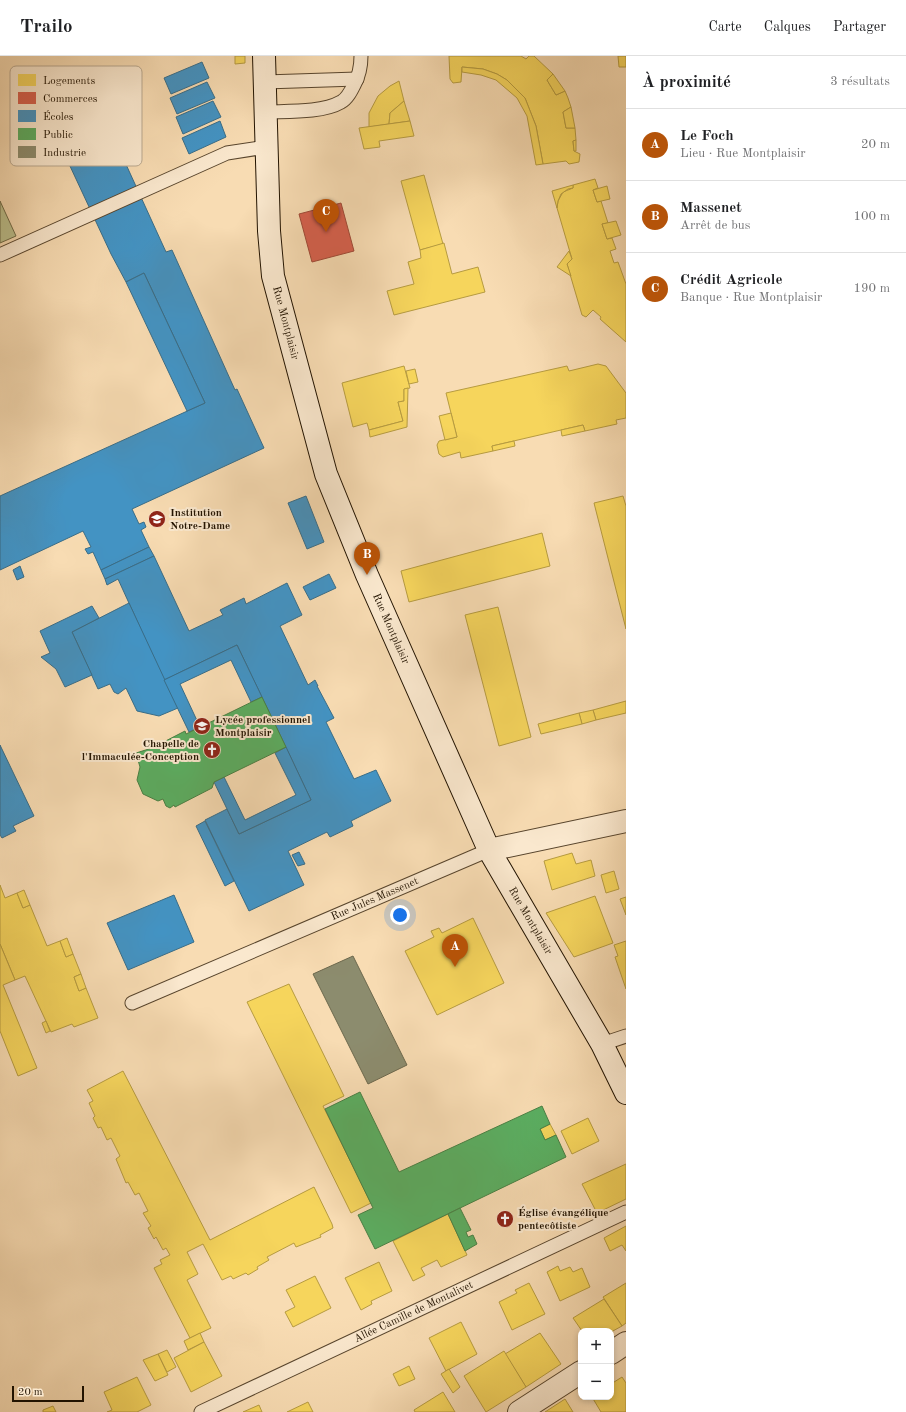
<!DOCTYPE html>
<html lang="fr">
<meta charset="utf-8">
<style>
:root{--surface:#fff;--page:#f2f2f2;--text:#202124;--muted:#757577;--line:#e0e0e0;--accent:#b45309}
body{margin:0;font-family:"Old Standard TT",serif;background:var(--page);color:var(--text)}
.controls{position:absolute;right:12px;bottom:12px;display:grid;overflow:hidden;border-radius:8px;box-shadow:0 2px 6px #0003}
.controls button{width:36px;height:36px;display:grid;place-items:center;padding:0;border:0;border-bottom:1px solid var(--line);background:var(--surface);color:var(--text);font:20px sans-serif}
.scale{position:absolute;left:12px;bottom:10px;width:72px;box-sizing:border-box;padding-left:4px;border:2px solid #221300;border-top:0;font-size:11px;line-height:14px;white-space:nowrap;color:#221300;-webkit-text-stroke:3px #fae8ce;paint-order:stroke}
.you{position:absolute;left:400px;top:859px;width:14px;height:14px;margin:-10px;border:3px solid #fff;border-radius:50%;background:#1a73e8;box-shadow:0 0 0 6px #1a73e833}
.badge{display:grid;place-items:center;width:26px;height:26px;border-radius:50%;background:var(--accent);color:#fff;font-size:13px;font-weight:700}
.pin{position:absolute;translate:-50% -33px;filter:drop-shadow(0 1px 2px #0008)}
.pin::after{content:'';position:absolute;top:21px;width:14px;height:12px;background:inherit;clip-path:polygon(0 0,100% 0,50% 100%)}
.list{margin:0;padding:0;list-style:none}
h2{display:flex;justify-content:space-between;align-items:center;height:52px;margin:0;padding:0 16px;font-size:17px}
h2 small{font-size:13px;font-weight:400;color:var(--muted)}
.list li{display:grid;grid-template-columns:26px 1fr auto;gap:12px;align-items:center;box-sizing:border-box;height:72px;padding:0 16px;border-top:1px solid var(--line)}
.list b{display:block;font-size:15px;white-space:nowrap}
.list p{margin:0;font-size:13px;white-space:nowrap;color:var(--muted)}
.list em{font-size:13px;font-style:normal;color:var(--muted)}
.map{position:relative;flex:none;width:626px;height:1356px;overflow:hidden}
header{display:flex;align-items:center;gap:24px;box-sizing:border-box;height:56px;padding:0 20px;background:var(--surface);border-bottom:1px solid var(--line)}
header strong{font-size:19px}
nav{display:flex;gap:22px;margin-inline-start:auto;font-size:14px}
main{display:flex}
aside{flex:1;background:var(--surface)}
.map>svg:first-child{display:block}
</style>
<header>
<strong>Trailo</strong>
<nav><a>Carte</a><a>Calques</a><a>Partager</a></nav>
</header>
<main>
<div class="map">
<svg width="626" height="1356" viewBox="0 0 626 1356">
<rect width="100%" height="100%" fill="#f8dcb3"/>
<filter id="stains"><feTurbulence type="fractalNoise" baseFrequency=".005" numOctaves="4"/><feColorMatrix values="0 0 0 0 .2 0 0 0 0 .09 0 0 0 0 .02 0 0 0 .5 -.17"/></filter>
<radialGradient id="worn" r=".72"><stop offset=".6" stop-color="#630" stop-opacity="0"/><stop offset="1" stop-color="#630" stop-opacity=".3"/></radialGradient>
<polygon fill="#bcc08d" stroke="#6f6a46" points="0,145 16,180 0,187"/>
<g fill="#f6d55c" stroke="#b69b40">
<polygon points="235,0 245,0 245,7 235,8"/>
<polygon points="449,0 521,0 526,3 529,0 534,0 553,18 547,24 556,39 565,35 568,42 571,51 563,56 566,72 575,72 576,84 573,85 574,95 580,98 579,106 569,108 566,105 543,108 536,70 525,42 507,24 497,18 483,13 462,11 461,26 453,27 450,23"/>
<polygon points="618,0 626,0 626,11 619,11"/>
<polygon points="462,11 483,13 497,18 507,24 525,42 536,70 543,108 536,109 527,60 517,42 496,24 481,19 462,16"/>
<polygon points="553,18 565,35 556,39 547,24"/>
<polygon points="399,25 404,45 390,57 389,68 369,71 369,57 378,40 390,30"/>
<polygon points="404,45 410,65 389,68 390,57"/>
<polygon points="571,51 575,72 566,72 563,56"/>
<polygon points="410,65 414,80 379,85 380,91 364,93 359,72"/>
<polygon points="576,84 576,95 574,95 573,85"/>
<polygon points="424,119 443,188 420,194 401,125"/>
<polygon points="595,123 598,132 593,134 597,146 601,145 608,167 602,168 607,183 612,182 616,193 610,195 614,207 618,206 626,228 626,286 600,263 601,261 593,254 586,261 582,259 567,208 572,203 557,152 558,145 563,136 573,132 573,129"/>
<polygon points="573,129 573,132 568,133 561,138 558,145 557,152 552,135"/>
<polygon points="607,130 610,143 597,146 593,134"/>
<polygon points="616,165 621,179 607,183 602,168"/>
<polygon points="444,187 452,218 478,211 485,236 394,259 387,235 414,228 408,206 421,202 420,194"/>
<polygon points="569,195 572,203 567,208 571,220 557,211"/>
<polygon points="598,308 606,310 626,337 626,362 616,364 617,368 585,375 583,369 561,374 492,390 493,395 461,402 460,396 443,401 439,398 437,389 439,385 457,381 446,337 567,310 569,315"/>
<polygon points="404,310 410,332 404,333 404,345 398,346 403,365 369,374 367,367 353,371 342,327"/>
<polygon points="415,313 418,326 409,328 406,315"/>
<polygon points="408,332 407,371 370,381 369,374 403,365 398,346 404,345 404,333"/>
<polygon points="451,357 457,381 445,384 439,360"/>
<polygon points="583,369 585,375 562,380 561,374"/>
<polygon points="514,385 515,390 493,395 492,390"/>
<polygon points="623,440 626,450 626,573 594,447"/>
<polygon points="542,477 550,510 409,546 401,515"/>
<polygon points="498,551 531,681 499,690 465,559"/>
<polygon points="626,645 626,657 596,664 593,654"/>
<polygon points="593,654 596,664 582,668 579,657"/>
<polygon points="579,657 582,668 541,678 538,668"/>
<polygon points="572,797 576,808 591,804 595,820 552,834 544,805"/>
<polygon points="614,815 619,833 606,837 601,819"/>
<polygon points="0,829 5,842 17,837 23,852 30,849 47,890 60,885 66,901 73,898 81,918 74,921 79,935 86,932 98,962 74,971 72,968 51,976 25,920 15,924 0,888"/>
<polygon points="24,834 30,849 23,852 17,837"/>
<polygon points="595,840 613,887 574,901 546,857"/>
<polygon points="626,841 626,859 620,843"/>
<polygon points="473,862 504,927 437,959 405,895 434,881 431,875 439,872 442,877"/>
<polygon points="67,882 73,898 66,901 60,885"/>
<polygon points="626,885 626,933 615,901 618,900 614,889"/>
<polygon points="0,888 15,924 3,929 37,1012 18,1020 0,975"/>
<polygon points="81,918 86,932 79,935 74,921"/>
<polygon points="289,928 344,1040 323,1050 371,1147 351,1157 247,946"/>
<polygon points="46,965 50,975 46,977 42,967"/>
<polygon points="123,1015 210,1184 314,1131 332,1168 333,1172 320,1179 321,1181 296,1191 294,1187 267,1201 269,1204 257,1211 258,1213 248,1219 246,1217 233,1223 231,1220 222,1224 203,1188 187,1196 198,1218 187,1224 211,1272 190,1282 154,1212 162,1208 160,1204 170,1199 166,1192 163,1194 156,1181 154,1183 148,1172 151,1170 143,1157 148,1155 139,1137 135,1139 128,1126 126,1127 116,1103 120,1100 111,1082 107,1084 101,1071 98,1072 93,1062 95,1060 89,1047 93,1045 87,1034"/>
<polygon points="588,1062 599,1085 572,1098 561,1075"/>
<polygon points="550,1068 556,1079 545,1084 540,1073"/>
<polygon points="626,1108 626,1143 597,1157 582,1128"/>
<polygon points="448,1158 467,1199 441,1211 437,1204 421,1212 425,1219 413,1225 393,1185"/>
<polygon points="626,1170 626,1195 622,1189 610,1195 604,1182"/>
<polygon points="379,1206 392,1235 371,1245 372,1248 361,1254 345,1222"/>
<polygon points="558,1210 560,1215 570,1211 573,1216 582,1212 590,1231 560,1245 547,1216"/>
<polygon points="315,1220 331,1252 293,1271 285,1256 295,1251 286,1234"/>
<polygon points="529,1227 545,1258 512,1274 499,1246 517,1237 515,1234"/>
<polygon points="626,1227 626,1267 622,1270 603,1241"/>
<polygon points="604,1243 622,1270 611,1276 611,1275 582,1275 573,1262"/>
<polygon points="461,1266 477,1298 446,1315 429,1282"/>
<polygon points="200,1277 204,1286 188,1294 184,1285"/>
<polygon points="540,1277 561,1308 526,1331 505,1298"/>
<polygon points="204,1286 222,1320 191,1336 174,1302"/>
<polygon points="167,1294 176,1311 167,1316 158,1298"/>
<polygon points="504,1295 526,1331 486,1356 464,1320"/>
<polygon points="158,1298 168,1319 155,1325 143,1304"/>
<polygon points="409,1310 415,1323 399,1330 393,1318"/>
<polygon points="449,1313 460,1331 453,1337 441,1318"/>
<polygon points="137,1321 151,1349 137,1356 107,1356 112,1354 104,1336"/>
<polygon points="622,1321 626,1327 626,1356 601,1356 592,1341 611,1341 611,1328"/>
<polygon points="443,1336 455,1356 415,1356 414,1354"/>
<polygon points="565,1343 573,1356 545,1356"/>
<polygon points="308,1346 313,1356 287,1356"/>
<polygon points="259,1349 262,1356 243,1356"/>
<polygon points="53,1350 56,1356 43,1356 43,1354"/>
</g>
<polygon fill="#d6604d" stroke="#a04936" points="341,147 354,195 312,206 299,158"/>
<g fill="#4393c3" stroke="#396d88">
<polygon points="202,6 209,22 171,38 164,22"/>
<polygon points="207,26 215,42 177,58 170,42"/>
<polygon points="35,35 88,45 119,107 124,104 166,196 172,194 235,334 237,333 264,392 132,453 139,468 144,466 146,471 141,474 149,491 101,514 93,496 88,498 85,493 91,491 83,475 0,514 0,440 205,347 144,217 126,226 111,198"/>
<polygon points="213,45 221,61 183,78 176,61"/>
<polygon points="220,65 226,81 189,98 182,82"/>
<polygon points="144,217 205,347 187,355 126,226"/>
<polygon points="306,440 324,486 307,493 288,447"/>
<polygon points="149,491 154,500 105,523 101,514"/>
<polygon points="154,500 189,575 223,559 220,554 244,542 246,548 287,527 302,559 280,570 308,629 315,624 318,630 317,630 334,662 326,666 354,723 376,714 391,745 351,765 353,770 330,781 327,776 288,795 304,829 249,855 205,764 227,753 239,778 311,744 237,589 164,624 118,523 107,529 105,523"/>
<polygon points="20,510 24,521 17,524 13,514"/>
<polygon points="329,518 336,532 310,544 303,531"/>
<polygon points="129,547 178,652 159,660 137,655 126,632 118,638 114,636 110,628 98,633 72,576"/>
<polygon points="92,550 99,562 72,576 92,619 65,631 56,613 41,601 50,597 40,575"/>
<polygon points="237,589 262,641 251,646 231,604 180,628 200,671 189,676 164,624"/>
<polygon points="0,689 34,760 13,770 16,775 2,782 0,779"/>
<polygon points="286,691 311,744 239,778 214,726 224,721 245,764 296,739 275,697"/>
<polygon points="205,765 234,825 225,830 196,770"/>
<polygon points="299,796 305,808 298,810 292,799"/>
<polygon points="174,839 194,886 128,914 107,867"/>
</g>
<g fill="#5aae61" stroke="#498044">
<polygon points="262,641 286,691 214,726 212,732 175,751 174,749 170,752 166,750 163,743 158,745 143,738 137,724 140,711 136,697 152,692 185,675 186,678"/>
<polygon points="360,1036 399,1116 542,1050 550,1068 540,1073 545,1084 556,1079 566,1101 375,1193 358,1159 373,1152 325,1053"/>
<polygon points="460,1152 471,1174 466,1176 468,1181 473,1179 477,1188 465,1195 448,1158"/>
</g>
<polygon fill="#8c8c6e" stroke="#6c684d" points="353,900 407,1009 368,1028 313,918"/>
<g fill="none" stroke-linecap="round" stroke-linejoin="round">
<g stroke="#58452d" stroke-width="15">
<g id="lane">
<polyline points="265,26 357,23"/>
<path d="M265 56C287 55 322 57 341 46 347 43 351 35 354 29 359 20 361 11 361 0"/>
<polyline points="0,199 227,97 266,91"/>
<path id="s1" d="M132 947 489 794"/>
<polyline points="602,988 626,980"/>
<path id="s2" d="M201 1356 626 1156"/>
</g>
</g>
<g stroke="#58452d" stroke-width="24">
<g id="street">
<polyline points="489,794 626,765"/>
<polyline points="611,1297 626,1287"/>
<polyline points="519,1356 581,1316"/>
</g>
</g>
<g stroke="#221300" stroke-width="24">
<g id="secondary">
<path id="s3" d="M264 0 269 175 273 220 326 418 367 519 489 794 602 988 626 1037"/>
</g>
</g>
<use href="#lane" stroke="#fae8ce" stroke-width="13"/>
<use href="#street" stroke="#fae8ce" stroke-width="22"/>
<use href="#secondary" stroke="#fae8ce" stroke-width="22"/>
</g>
<defs>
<g id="school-disc" transform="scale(0.9)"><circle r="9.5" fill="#8f2418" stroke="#fae8ce"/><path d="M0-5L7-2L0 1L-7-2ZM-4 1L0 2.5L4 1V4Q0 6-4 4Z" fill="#fff"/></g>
<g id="church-disc" transform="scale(0.9)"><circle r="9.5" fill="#8f2418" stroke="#fae8ce"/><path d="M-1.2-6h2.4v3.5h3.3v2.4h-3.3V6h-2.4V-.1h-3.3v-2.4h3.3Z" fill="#fff"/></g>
</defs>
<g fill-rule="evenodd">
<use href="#school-disc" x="157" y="463"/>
<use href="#school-disc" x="202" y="670"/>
<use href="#church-disc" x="212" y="694"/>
<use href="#church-disc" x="505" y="1163"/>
</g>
<g text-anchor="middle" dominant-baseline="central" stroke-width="4" stroke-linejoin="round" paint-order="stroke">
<g font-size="11" fill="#221300" stroke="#fae8ce">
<text stroke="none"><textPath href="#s3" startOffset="269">Rue Montplaisir</textPath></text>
<text stroke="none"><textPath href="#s3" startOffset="593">Rue Montplaisir</textPath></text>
<text stroke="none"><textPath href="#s1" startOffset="264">Rue Jules Massenet</textPath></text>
<text stroke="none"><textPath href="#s3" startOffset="917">Rue Montplaisir</textPath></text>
<text stroke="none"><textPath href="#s2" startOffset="235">Allée Camille de Montalivet</textPath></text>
</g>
<g font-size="11" font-weight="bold" fill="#221300" stroke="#fae8ce" text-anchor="start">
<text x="170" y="457">Institution<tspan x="170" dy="13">Notre-Dame</tspan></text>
<text x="215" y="664">Lycée professionnel<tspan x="215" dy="13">Montplaisir</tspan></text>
<text x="199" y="688" text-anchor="end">Chapelle de<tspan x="199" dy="13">l'Immaculée-Conception</tspan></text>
<text x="518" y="1157">Église évangélique<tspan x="518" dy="13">pentecôtiste</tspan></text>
</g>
</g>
<rect x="10" y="10" width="132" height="100" rx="6" fill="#fae8ce" stroke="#b9a890" stroke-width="1"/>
<rect x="18" y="18" width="18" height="12" fill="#f6d55c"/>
<rect x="18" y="36" width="18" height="12" fill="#d6604d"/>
<rect x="18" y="54" width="18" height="12" fill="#4393c3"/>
<rect x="18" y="72" width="18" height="12" fill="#5aae61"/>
<rect x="18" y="90" width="18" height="12" fill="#8c8c6e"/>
<g font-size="11" fill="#221300">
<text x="43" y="28">Logements</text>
<text x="43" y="46">Commerces</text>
<text x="43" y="64">Écoles</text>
<text x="43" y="82">Public</text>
<text x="43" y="100">Industrie</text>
</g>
<rect width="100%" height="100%" filter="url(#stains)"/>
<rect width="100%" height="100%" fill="url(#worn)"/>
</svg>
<div class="controls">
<button>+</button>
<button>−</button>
</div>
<div class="scale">20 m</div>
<div class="you"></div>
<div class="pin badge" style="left:455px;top:911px">A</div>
<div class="pin badge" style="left:367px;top:519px">B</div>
<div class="pin badge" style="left:326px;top:176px">C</div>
</div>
<aside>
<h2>À proximité<small>3 résultats</small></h2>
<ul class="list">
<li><span class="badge">A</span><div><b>Le Foch</b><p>Lieu · Rue Montplaisir</p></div><em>20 m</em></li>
<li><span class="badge">B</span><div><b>Massenet</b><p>Arrêt de bus</p></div><em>100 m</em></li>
<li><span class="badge">C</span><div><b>Crédit Agricole</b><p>Banque · Rue Montplaisir</p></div><em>190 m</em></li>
</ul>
</aside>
</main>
